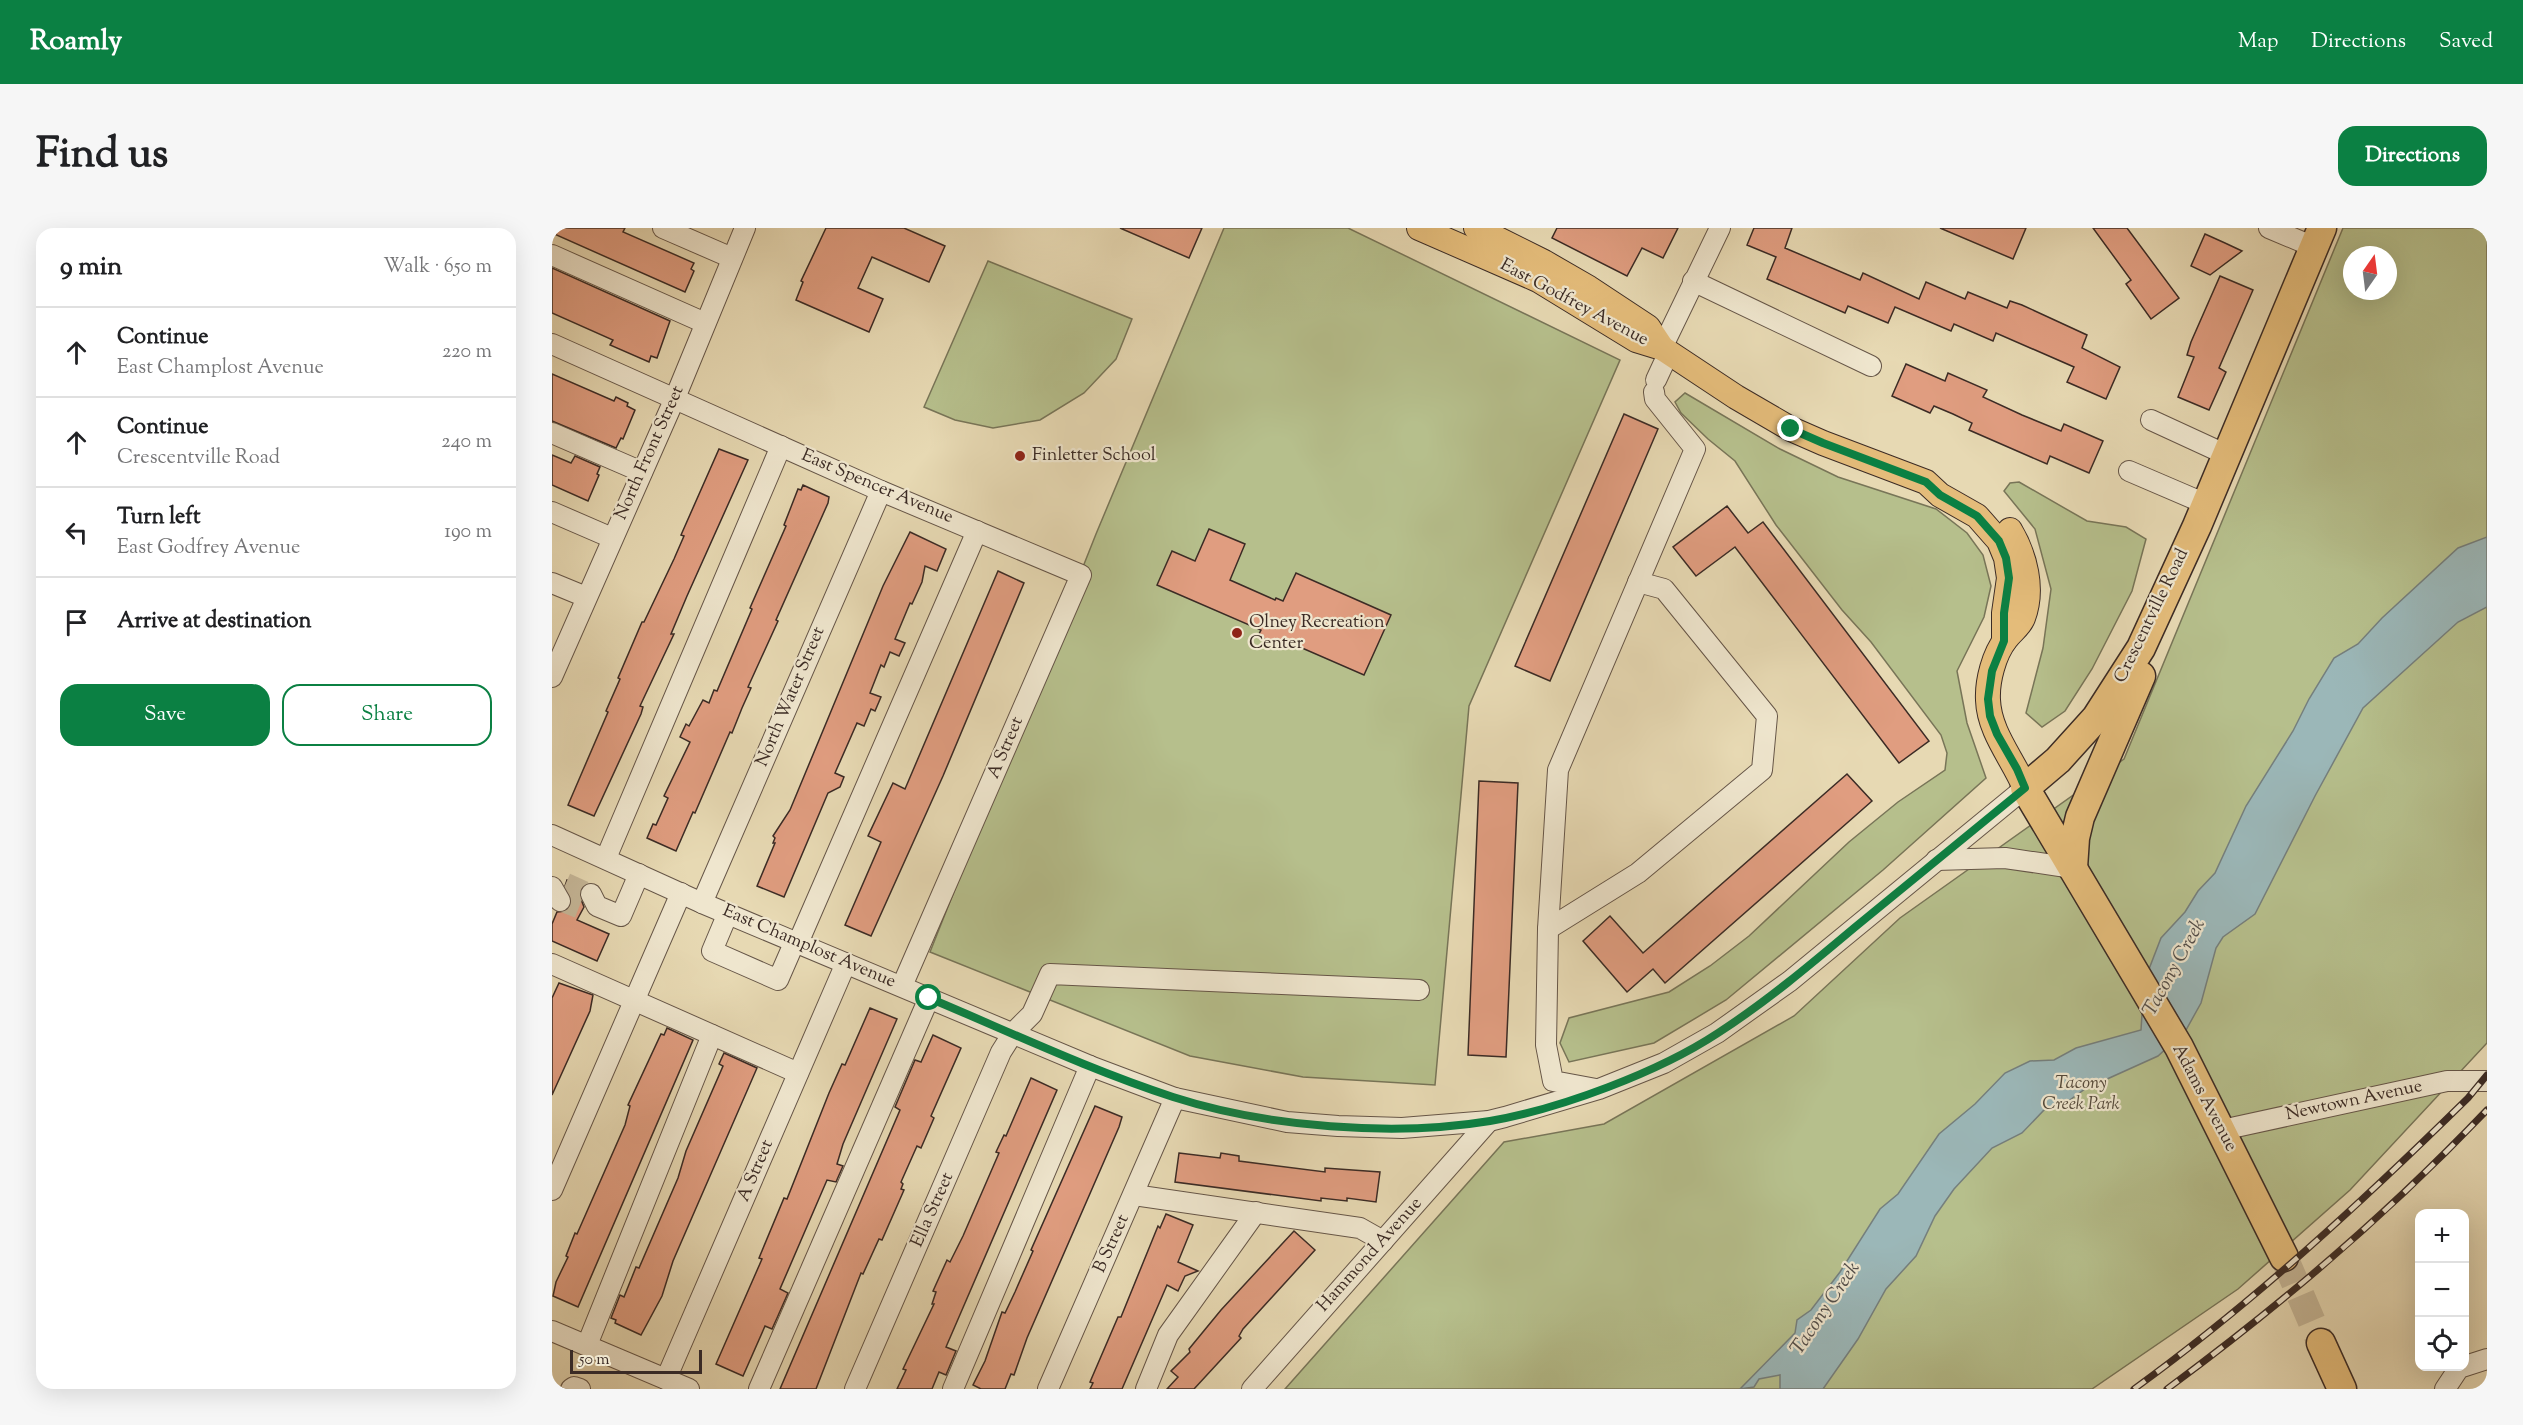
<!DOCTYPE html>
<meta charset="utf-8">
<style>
:root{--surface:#fff;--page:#f6f6f6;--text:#202124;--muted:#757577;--line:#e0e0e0;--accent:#0b8043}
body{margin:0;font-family:"Sorts Mill Goudy",serif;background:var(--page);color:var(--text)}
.controls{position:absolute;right:18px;bottom:18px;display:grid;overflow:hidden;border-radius:12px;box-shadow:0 6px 24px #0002}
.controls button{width:54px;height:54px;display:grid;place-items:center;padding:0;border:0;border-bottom:2px solid var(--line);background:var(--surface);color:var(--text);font:30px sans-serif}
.compass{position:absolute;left:1791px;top:18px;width:54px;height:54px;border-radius:50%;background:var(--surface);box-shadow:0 6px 24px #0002;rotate:14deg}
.scale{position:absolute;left:18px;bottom:15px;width:132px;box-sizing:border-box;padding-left:6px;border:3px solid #3b2b25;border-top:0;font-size:16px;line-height:21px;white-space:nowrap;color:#3b2b25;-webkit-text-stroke:4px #efe6ce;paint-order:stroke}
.stop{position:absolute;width:18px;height:18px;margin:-14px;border:4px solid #0b8043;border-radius:50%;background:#fff}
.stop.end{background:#0b8043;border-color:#fff;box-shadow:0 2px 6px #0008}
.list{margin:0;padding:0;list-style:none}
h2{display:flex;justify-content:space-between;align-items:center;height:78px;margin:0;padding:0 24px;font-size:26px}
h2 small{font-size:20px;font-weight:400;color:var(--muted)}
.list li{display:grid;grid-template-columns:39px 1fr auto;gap:18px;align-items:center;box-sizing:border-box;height:90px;padding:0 24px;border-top:2px solid var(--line)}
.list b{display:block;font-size:22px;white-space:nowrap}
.list p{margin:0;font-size:20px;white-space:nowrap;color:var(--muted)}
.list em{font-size:20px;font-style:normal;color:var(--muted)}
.actions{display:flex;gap:12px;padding:18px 24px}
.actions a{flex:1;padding:14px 0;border:2px solid var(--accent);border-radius:18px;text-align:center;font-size:21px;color:var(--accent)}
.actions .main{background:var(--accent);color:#fff}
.icon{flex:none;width:33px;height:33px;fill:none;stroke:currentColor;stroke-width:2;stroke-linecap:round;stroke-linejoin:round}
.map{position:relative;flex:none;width:1935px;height:1161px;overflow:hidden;border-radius:18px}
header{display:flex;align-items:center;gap:36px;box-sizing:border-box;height:84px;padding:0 30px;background:var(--accent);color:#fff}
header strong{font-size:28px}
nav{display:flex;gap:33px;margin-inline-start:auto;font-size:21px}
.intro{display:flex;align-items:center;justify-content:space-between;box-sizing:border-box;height:144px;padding:0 36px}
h1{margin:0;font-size:42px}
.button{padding:15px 27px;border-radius:18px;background:var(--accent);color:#fff;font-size:21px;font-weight:700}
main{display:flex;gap:36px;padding:0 36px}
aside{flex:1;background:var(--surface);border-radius:18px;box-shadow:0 6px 24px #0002}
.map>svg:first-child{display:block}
</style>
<header>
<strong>Roamly</strong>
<nav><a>Map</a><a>Directions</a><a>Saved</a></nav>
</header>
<div class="intro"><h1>Find us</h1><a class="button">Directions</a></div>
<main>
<aside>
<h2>9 min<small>Walk · 650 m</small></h2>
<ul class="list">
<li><svg class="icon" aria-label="ahead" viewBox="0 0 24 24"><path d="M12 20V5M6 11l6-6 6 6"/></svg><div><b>Continue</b><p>East Champlost Avenue</p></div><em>220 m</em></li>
<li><svg class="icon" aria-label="ahead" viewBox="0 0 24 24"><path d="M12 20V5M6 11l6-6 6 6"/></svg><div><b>Continue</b><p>Crescentville Road</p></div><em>240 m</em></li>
<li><svg class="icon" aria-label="left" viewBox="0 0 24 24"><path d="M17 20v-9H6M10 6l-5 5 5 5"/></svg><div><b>Turn left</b><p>East Godfrey Avenue</p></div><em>190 m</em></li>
<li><svg class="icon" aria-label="arrive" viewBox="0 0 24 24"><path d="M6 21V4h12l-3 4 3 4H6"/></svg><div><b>Arrive at destination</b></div></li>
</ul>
<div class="actions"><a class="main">Save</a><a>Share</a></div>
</aside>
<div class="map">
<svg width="1935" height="1161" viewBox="0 0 1935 1161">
<rect width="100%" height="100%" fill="#e7d9b3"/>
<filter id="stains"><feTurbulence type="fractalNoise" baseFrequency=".00333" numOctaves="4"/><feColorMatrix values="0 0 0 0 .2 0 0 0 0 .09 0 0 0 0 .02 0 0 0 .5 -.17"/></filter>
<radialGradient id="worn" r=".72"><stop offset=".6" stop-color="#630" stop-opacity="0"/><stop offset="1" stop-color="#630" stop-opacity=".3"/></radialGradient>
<g fill="#b6bf8c" stroke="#787558" stroke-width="1.5" fill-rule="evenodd">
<polygon points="672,0 796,0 1068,132 917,478 883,857 751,849 638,828 378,724 544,306"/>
<path d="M1791 0H1935V815L1798 962 1686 1061 1540 1161H733L952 914 1052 896 1242 788 1348 690 1572 531ZM1800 27H1836V63H1800Z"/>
<polygon points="436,33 580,91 564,131 532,165 488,192 441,200 403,192 372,179"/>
<polygon points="1133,165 1228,221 1286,249 1384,281 1415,305 1431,327 1439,358 1432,389 1405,443 1415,495 1434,550 1331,642 1174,772 1102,815 1017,834 1008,815 1017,790 1117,764 1158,738 1197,708 1297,614 1346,574 1393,542 1395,525 1389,507 1319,414 1290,382 1224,297 1183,233 1156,211 1129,185 1123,174"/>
<polygon points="1467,254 1535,293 1574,299 1594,311 1580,363 1540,441 1513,483 1490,499 1474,485 1491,420 1499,361 1483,301 1452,263 1458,255"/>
</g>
<polygon fill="#9bb7b8" stroke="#757f7d" stroke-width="1.5" points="1935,309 1935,379 1906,394 1811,480 1763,568 1703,686 1671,709 1664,720 1649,775 1634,802 1606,828 1533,861 1515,874 1493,881 1470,905 1440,920 1402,961 1383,988 1364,1028 1334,1061 1306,1111 1271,1161 1228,1161 1228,1147 1207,1151 1202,1159 1188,1161 1243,1105 1245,1092 1259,1082 1288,1044 1328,981 1346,966 1387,906 1423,876 1453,845 1478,833 1502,832 1524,820 1589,802 1592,754 1609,710 1633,684 1646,663 1663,645 1694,578 1741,503 1757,471 1782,430 1806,416 1830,390 1906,320"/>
<g fill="#e09d80" stroke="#3b2b25" stroke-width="1.5">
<polygon points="0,0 73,0 71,4 142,35 139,41 142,43 133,64 0,5"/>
<polygon points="274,0 352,0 393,18 377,54 320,29 306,60 331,71 317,104 244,72 251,54 249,53"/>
<polygon points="568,0 650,0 637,30"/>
<polygon points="1005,0 1126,0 1111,30 1090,20 1075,48 1000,10"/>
<polygon points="1202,0 1240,0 1233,20 1308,52 1311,45 1367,71 1374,54 1413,71 1416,64 1455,80 1458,73 1470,77 1535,107 1530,120 1568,139 1554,171 1515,154 1522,139 1444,105 1441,113 1402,96 1399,103 1343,79 1336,95 1296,78 1293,85 1215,51 1224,29 1195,17"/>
<polygon points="1388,0 1474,0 1461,31"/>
<polygon points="1541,0 1575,0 1627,70 1599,91 1574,56 1579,52"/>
<polygon points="1653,6 1673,15 1690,23 1658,47 1639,38"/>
<polygon points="0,40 118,93 105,130 99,128 97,134 58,117 61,112 0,85"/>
<polygon points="1668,48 1701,62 1667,140 1674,144 1657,182 1626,169 1642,129 1635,127 1639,114"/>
<polygon points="1354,136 1393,153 1396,145 1435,162 1431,169 1470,187 1509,203 1512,196 1551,213 1537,245 1498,228 1495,236 1417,202 1420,195 1401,186 1382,178 1378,185 1340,168"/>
<polygon points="0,146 62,173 64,169 76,175 75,178 83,182 71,211 69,210 64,220 0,193"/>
<polygon points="1072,186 1106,201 998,453 963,438"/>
<polygon points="167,221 196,232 135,368 119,406 122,406 88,478 91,479 89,486 42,588 16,577 56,484 54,483 68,451 66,450 90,394 92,394 122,331 132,308 129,307"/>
<polygon points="0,227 19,235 23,228 48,239 45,246 47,247 36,273 0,257"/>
<polygon points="251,257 277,269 276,275 224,392 226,393 196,459 199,460 190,480 180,505 178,504 143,585 141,584 124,623 95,610 101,596 104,597 116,570 112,568 138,514 128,509 134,496 137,498 151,472 157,475 162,462 165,463 200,381 198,380 234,298 232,297 246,261 249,262"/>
<polygon points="1175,278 1196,305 1211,294 1377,513 1347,535 1183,319 1144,348 1121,319"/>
<polygon points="657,301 693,316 678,352 723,372 724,370 731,373 744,345 839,387 812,447 734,413 731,419 706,408 709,402 605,357 620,323 643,333"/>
<polygon points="358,304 394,321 385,343 373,338 370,354 360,376 358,375 343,411 353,415 347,428 338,424 332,439 329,437 318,465 329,469 323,483 319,481 312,498 305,495 283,545 292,549 288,559 276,565 232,669 205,658 223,615 221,615 223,610 221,608 238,582 331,358"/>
<polygon points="446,343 472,355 391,548 319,708 293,697 329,614 316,608 341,555 353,561"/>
<polygon points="1295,546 1320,573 1113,755 1101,741 1075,764 1031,713 1058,688 1091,725"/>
<polygon points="927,553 966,555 954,829 916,827"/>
<polygon points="15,652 30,658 27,666 32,679 25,692 57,706 45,733 0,713 0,696 5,684 14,683 20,674 13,658"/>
<polygon points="7,755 41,767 38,783 0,867 0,770"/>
<polygon points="318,780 345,791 291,916 285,936 291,938 284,954 275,952 228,1061 236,1065 225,1090 220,1101 213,1098 191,1148 164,1136 210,1031 207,1030 232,970 235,971 277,865 290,836 293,837"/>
<polygon points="115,800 141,812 26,1079 1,1068 4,1054 16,1029 14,1028 23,1005 25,1006 73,897 78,878 76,877 109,806 112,807"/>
<polygon points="381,807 409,820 379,888 382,890 369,920 365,918 349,954 351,956 349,961 352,962 330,1012 327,1011 311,1046 309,1045 264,1161 228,1161 348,882 343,879 363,832 369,834"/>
<polygon points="172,825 205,840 121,1033 110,1068 89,1107 63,1095 64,1092 59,1090 68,1067 72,1069 84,1039 87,1040 126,950 134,923 171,838 167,836"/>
<polygon points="479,850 505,862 394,1119 404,1123 394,1147 387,1144 380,1161 345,1161 354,1142 351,1141 382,1076 380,1076 384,1064 381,1063 395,1032 398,1034 411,1008 447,925 444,924 452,907 454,908"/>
<polygon points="543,878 570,889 567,899 475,1110 462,1147 459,1146 453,1161 429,1161 421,1157 433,1133 450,1084 453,1085 463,1064 481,1023 479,1022"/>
<polygon points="627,925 668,930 669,925 687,928 687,933 773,944 773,940 828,944 824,974 795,970 795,973 769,970 769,973 623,954"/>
<polygon points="614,986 641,997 626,1034 646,1043 633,1048 626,1063 615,1057 570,1161 538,1161 541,1155 538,1154 566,1089 569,1089 606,998 608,1000"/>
<polygon points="742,1003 763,1022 691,1101 687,1108 689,1110 642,1161 615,1161 626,1149 619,1143 638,1124 637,1121 669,1082"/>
</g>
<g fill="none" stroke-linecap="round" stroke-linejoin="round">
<g stroke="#c5b697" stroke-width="20" stroke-dasharray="20 10" stroke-linecap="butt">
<polyline points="14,655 39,666"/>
<polyline points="8,673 31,682"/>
</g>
<polyline stroke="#c5b697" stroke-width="28" stroke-dasharray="28 14" stroke-linecap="butt" points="1732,1029 1769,1115"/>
<g stroke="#665648" stroke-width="22">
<g id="minor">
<polyline points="111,0 180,30"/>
<polyline points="1717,0 1762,19"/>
<polyline points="0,27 153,95"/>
<polyline points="1141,53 1319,138"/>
<polyline points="0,116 329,263 529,347 350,758"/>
<polyline points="1110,120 1168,0"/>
<polyline points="1104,152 1117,124"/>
<polyline points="1599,192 1675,227"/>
<polyline points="0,205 90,244"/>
<polyline points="1577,243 1654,276"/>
<polyline points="0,284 60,310"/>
<polyline points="0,355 34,369"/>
<polyline points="0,449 123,170 193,0"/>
<polyline points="0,607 150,675 538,838 623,870 735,894 786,898 850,900 937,893 953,889 1047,861 1112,835 1165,805 1238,753 1473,560"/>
<polyline points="54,630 229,218"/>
<polyline points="1384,632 1453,630 1521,640"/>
<polyline points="0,659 8,673"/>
<polyline points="39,666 45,678 69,688 87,646"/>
<polyline points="150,675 329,263"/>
<polyline points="176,685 160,723 226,752 243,713"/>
<polyline points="996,701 1086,645 1210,542 1215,488 1112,361 1086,354"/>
<polyline points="246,715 425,303"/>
<polyline points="0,736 246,845"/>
<polyline points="1044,861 1001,853 994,817 996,701 1006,542 1143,221 1103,171 1102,164"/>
<polyline points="1670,902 1895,853 1935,853"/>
<polyline points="0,962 129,665"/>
<polyline points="582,967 808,1000 831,1013"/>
<polyline points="0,1103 137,1161"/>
<polyline points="35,1117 160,807"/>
<polyline points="114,1151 294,735"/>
<polyline points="19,1161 22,1159 28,1161"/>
<polyline points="207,1161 377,770"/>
<polyline points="303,1161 449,824 461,805 480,786 498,746 867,762"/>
<polyline points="401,1161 538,838"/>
<polyline points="496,1161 623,870"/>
<polyline points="594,1161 616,1107 704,984"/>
<polyline points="700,1161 937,893"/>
<polyline points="1893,1161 1907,1140 1935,1131"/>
</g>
</g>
<g stroke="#3b2b25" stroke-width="26">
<g id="major">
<polyline points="867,0 986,52 1084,112 1110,120 1184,169 1239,201 1271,215 1374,254 1388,267 1425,288 1447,313 1454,330 1457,350 1452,385 1452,413"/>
<polyline points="924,0 992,34 1037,60 1096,99 1110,120"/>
<path d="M1458 302C1473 327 1482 361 1471 390 1468 398 1459 404 1454 411 1442 426 1435 453 1436 472 1437 504 1461 531 1473 560"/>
</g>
</g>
<g stroke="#3b2b25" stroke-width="31">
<g id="highway">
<polyline points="1521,640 1523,610 1528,589 1589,448"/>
<polyline points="1732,1029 1627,819 1473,560 1506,532 1544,490 1589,420 1645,298 1770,0"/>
<polyline points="1769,1115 1790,1161"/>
</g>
</g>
<use href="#minor" stroke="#efe6ce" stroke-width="20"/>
<use href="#major" stroke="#e4bc7a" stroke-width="24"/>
<use href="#highway" stroke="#e4bc7a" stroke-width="28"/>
<g stroke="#3b2b25" stroke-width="7">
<g id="rail">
<path d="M1582 1161C1702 1074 1810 974 1916 870L1935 847"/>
<path d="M1615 1161C1729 1077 1837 985 1935 882"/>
</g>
</g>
<use href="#rail" stroke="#efe6ce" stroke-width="4.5" stroke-dasharray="14" stroke-linecap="butt"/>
</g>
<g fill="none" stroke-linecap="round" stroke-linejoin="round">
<path stroke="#0b8043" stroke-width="8" d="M377 770C458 804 538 842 621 869 714 899 842 909 938 893 1008 881 1107 844 1166 805 1214 774 1258 737 1302 700 1359 653 1416 606 1473 560L1465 541 1445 506 1438 488 1436 471 1440 443 1452 413V385L1457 350 1454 330 1447 313 1425 288 1388 267 1374 254 1271 215 1239 201"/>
</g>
<g fill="#8f2418" stroke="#efe6ce" stroke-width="2">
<circle cx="468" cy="228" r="6"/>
<circle cx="685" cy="405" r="6"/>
</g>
<g text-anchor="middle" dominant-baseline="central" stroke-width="4.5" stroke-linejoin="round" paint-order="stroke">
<g font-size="18" fill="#3b2b25" stroke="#efe6ce">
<text transform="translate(1022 75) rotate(28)">East Godfrey Avenue</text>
<text transform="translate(98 225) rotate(-66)">North Front Street</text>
<text transform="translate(325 259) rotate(23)">East Spencer Avenue</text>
<text transform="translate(1600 388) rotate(-64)">Crescentville Road</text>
<text transform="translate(239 469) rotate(-67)">North Water Street</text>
<text transform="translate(454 520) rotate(-67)">A Street</text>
<text transform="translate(257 719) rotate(23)">East Champlost Avenue</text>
<text transform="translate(1652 870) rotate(62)">Adams Avenue</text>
<text transform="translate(1802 873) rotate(-12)">Newtown Avenue</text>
<text transform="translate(204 943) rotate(-67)">A Street</text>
<text transform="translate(381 982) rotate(-66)">Ella Street</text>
<text transform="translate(560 1016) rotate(-66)">B Street</text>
<text transform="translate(818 1027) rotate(-48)">Hammond Avenue</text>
</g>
<g font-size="18" fill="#3b2b25" stroke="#efe6ce" text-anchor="start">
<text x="480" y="228">Finletter School</text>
<text x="697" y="395">Olney Recreation<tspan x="697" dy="21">Center</tspan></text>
</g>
<g font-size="18" font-style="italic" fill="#54493a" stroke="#efe6ce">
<text x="1529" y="856">Tacony<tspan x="1529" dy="21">Creek Park</tspan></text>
</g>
<g font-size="20" font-style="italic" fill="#534e4a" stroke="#efe6ce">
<text transform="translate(1623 740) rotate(-61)">Tacony Creek</text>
<text transform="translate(1274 1081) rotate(-56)">Tacony Creek</text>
</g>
</g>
<rect width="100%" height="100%" filter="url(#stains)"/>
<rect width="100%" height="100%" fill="url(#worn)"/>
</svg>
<div class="controls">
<button>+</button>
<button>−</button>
<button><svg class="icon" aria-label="locate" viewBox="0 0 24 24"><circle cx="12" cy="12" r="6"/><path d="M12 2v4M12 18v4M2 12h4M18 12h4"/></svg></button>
</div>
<svg class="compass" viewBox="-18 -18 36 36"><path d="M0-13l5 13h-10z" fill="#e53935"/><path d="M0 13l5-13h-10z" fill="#757577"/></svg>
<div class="scale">50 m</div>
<div class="stop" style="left:377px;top:770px"></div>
<div class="stop end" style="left:1239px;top:201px"></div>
</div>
</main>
